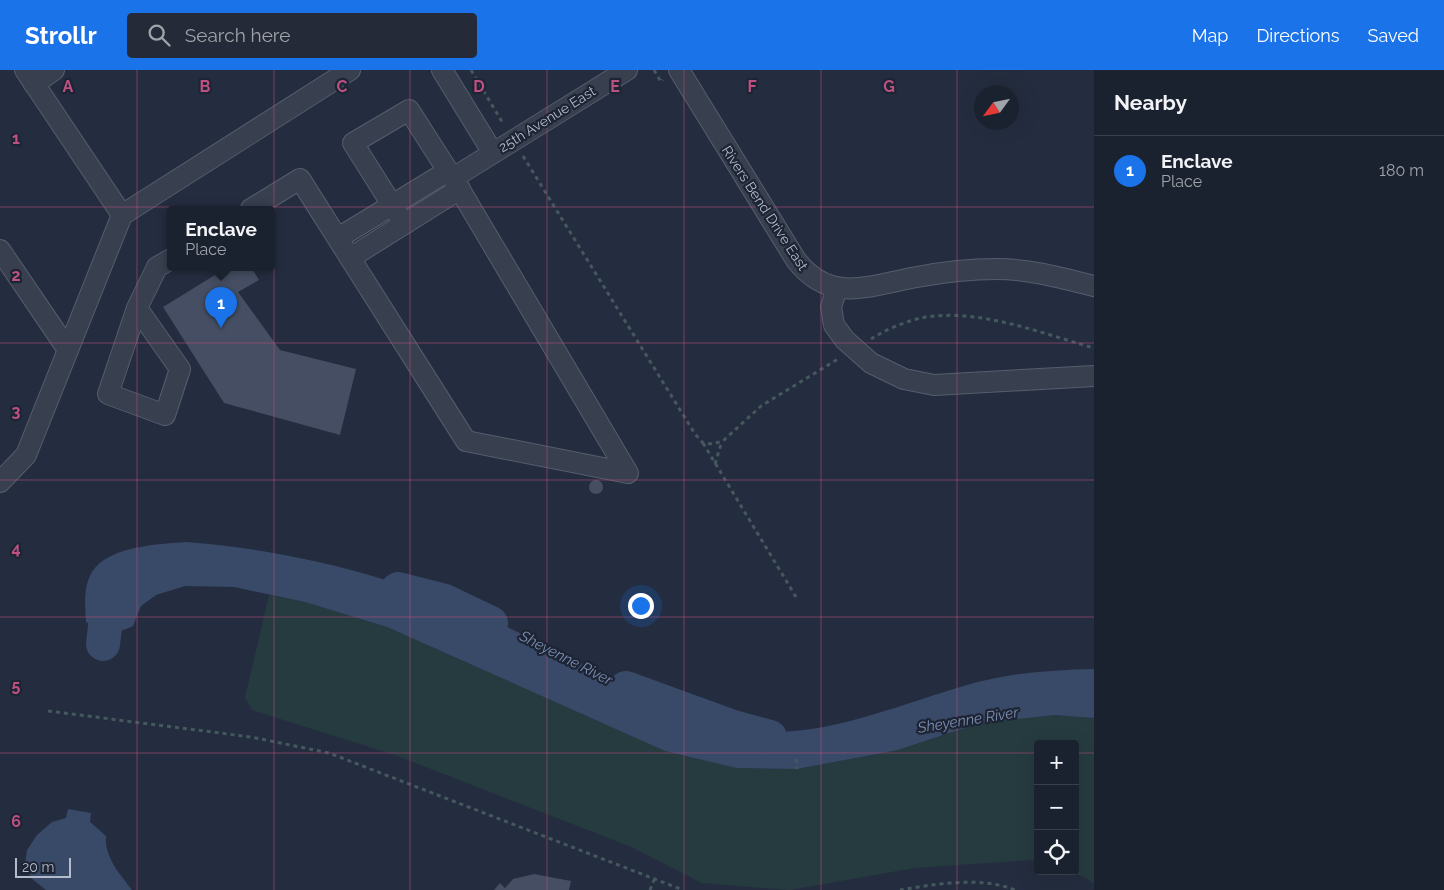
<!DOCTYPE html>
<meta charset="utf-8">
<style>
:root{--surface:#1b222f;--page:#242a37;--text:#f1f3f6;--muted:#a0a4aa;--line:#393f4b;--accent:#1a73e8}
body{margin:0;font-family:Raleway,sans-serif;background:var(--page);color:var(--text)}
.controls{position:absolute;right:15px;bottom:15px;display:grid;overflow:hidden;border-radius:5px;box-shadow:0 5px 20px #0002}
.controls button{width:45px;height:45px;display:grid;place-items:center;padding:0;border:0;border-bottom:1px solid var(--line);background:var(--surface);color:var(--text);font:25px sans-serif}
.compass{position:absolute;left:974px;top:15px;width:45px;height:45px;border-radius:50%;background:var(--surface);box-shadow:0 5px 20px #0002;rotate:237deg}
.scale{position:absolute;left:15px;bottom:12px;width:56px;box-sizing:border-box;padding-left:5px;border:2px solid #b4bbca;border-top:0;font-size:14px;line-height:18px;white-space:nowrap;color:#b4bbca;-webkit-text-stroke:4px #1d2434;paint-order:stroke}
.you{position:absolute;left:640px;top:535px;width:18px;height:18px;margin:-12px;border:4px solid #fff;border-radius:50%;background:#1a73e8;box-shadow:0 0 0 8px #1a73e833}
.badge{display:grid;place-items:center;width:32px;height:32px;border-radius:50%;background:var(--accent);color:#fff;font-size:16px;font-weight:700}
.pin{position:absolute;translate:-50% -41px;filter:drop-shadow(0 1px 2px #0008)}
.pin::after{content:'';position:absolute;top:26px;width:18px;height:15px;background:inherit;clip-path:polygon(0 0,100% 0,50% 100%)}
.popup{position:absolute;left:167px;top:136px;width:108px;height:65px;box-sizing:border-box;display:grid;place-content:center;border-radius:5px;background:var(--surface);filter:drop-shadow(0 1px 4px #0005);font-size:16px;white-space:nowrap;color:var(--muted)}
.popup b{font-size:19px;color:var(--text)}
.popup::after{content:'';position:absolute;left:50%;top:100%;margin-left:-10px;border:10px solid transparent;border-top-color:var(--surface)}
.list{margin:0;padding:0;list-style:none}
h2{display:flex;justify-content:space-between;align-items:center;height:65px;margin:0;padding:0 20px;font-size:21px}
h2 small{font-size:16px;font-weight:400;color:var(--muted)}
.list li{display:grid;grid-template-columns:32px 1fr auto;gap:15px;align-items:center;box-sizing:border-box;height:70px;padding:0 20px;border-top:1px solid var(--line)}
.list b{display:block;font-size:19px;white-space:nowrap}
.list p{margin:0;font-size:16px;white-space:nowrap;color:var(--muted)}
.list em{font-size:16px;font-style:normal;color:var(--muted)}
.icon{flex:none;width:28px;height:28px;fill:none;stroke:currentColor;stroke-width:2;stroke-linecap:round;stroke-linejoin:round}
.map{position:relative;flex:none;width:1094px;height:820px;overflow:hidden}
header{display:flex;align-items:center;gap:30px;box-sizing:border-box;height:70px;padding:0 25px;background:var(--accent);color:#fff}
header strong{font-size:24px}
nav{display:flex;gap:28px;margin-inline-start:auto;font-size:18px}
.search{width:350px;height:45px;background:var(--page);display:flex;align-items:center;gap:12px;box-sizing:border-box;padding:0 18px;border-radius:5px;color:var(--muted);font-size:19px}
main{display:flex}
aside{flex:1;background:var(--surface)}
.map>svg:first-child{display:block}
</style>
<header>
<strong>Strollr</strong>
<div class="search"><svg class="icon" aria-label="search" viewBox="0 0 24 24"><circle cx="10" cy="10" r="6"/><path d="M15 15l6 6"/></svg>Search here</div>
<nav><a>Map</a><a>Directions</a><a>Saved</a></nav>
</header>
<main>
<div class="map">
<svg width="1094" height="820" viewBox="0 0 1094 820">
<rect width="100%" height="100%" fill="#242d3f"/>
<polygon fill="#263b40" points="269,525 305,532 387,557 665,681 736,698 797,699 898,680 980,653 1055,645 1094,648 1094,814 1085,807 1066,801 1075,801 1075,674 1038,674 1038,792 1029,790 914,798 790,820 702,813 629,776 395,685 252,640 245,628"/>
<g fill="#394968">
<path d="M186 472C294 480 409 510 507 557 572 588 635 623 703 646 716 650 730 657 744 659 813 673 900 634 967 615 1008 603 1051 600 1094 599V648L1055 645 980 653 898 680 797 699 736 698 665 681 387 557 305 532 234 517 185 516 156 525 141 536 133 556C113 566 105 562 86 552 85 535 83 517 92 502 108 476 159 474 186 472Z"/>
<path d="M68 739 91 743 90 752 106 766C104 787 120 804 132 820H46L31 808 25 794 27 780 37 765 52 752 66 748Z"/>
</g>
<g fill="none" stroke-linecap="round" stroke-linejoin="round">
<g stroke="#394968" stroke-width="34">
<polyline points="398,519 445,531 491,553"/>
<polyline points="103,574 110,514"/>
<polyline points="626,618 733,657 770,667"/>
</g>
</g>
<g fill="#454e63">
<polygon points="228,197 251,197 259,210 238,222 280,280 356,299 340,365 224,333 163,237"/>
<circle cx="596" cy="417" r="7"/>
<polygon points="534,804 571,811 569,820 494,820 500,813 505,818 513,809"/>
</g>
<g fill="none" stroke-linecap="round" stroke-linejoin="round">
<g stroke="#565d6d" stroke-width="22">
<g id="minor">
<polyline points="25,0 122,145"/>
<polyline points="442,0 493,83"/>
<path d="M679 0 796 190C831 235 870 215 917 207 943 202 971 199 997 199 1030 199 1062 208 1094 216"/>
<polyline points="34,14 54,0"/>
<polyline points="251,139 300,109 466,371 628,403 453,108 627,0"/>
<polyline points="404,154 353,73 409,40 448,101"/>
<polyline points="338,168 448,101 453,108"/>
<polyline points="0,180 68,280"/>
<polyline points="350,188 460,119"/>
<polyline points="837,218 831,237 834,255 845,270 871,293 904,309 934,315 1094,306"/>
<polyline points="137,238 180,299 165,345 108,324 137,238 157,197 171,189"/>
<polyline points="0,412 26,385 122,145 350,0"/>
</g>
</g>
<g stroke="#44585d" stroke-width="3" stroke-dasharray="4 4" stroke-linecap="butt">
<polyline points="471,0 504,55"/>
<polyline points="654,0 661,12 663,10"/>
<polyline points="523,86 695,364 703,373 712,374 723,371 761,336 838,289"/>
<path d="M871 269C885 260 904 252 921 248 977 237 1040 263 1094 278"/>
<polyline points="703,373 796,527"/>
<polyline points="715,394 722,371"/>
<polyline points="48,641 251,667 329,683 683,820"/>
<polyline points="796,689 797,699"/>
<polyline points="650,820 654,810"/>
<path d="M900 820C936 814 980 806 1015 820"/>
</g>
<use href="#minor" stroke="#383f4f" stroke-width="20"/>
</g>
<path fill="none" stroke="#bd5182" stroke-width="1" stroke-opacity="0.55" d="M137 0V820M274 0V820M410 0V820M547 0V820M684 0V820M821 0V820M957 0V820M0 137H1094M0 273H1094M0 410H1094M0 547H1094M0 683H1038M1075 683H1094"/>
<g text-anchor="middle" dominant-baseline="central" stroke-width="4.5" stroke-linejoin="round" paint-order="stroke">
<g font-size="14" fill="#b4bbca" stroke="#1d2434">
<text transform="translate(547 49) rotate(-32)">25th Avenue East</text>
<text transform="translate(765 138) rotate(57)">Rivers Bend Drive East</text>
</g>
<g font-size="15" font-style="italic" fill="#7c8eb2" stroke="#1d2434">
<text transform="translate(566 588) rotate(27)">Sheyenne River</text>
<text transform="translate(968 650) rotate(-9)">Sheyenne River</text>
</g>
</g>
<g font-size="16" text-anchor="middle" font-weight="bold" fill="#bd5182" stroke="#1d2434" stroke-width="4.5" stroke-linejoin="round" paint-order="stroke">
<text x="68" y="22">A</text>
<text x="205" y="22">B</text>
<text x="342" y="22">C</text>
<text x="479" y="22">D</text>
<text x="615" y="22">E</text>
<text x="752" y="22">F</text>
<text x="889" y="22">G</text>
<text x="16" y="74">1</text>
<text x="16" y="211">2</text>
<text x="16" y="347">3</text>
<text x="16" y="484">4</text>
<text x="16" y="621">5</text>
<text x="16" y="757">6</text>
</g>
</svg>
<div class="controls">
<button>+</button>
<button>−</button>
<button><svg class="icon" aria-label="locate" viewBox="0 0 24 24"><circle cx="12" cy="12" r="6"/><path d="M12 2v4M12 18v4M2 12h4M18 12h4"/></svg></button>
</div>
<svg class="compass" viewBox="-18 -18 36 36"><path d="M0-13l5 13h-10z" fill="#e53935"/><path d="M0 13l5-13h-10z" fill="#a0a4aa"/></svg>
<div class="scale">20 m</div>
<div class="you"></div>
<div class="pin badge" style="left:221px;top:258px">1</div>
<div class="popup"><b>Enclave</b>Place</div>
</div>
<aside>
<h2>Nearby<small></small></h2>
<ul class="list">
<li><span class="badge">1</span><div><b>Enclave</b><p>Place</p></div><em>180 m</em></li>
</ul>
</aside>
</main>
